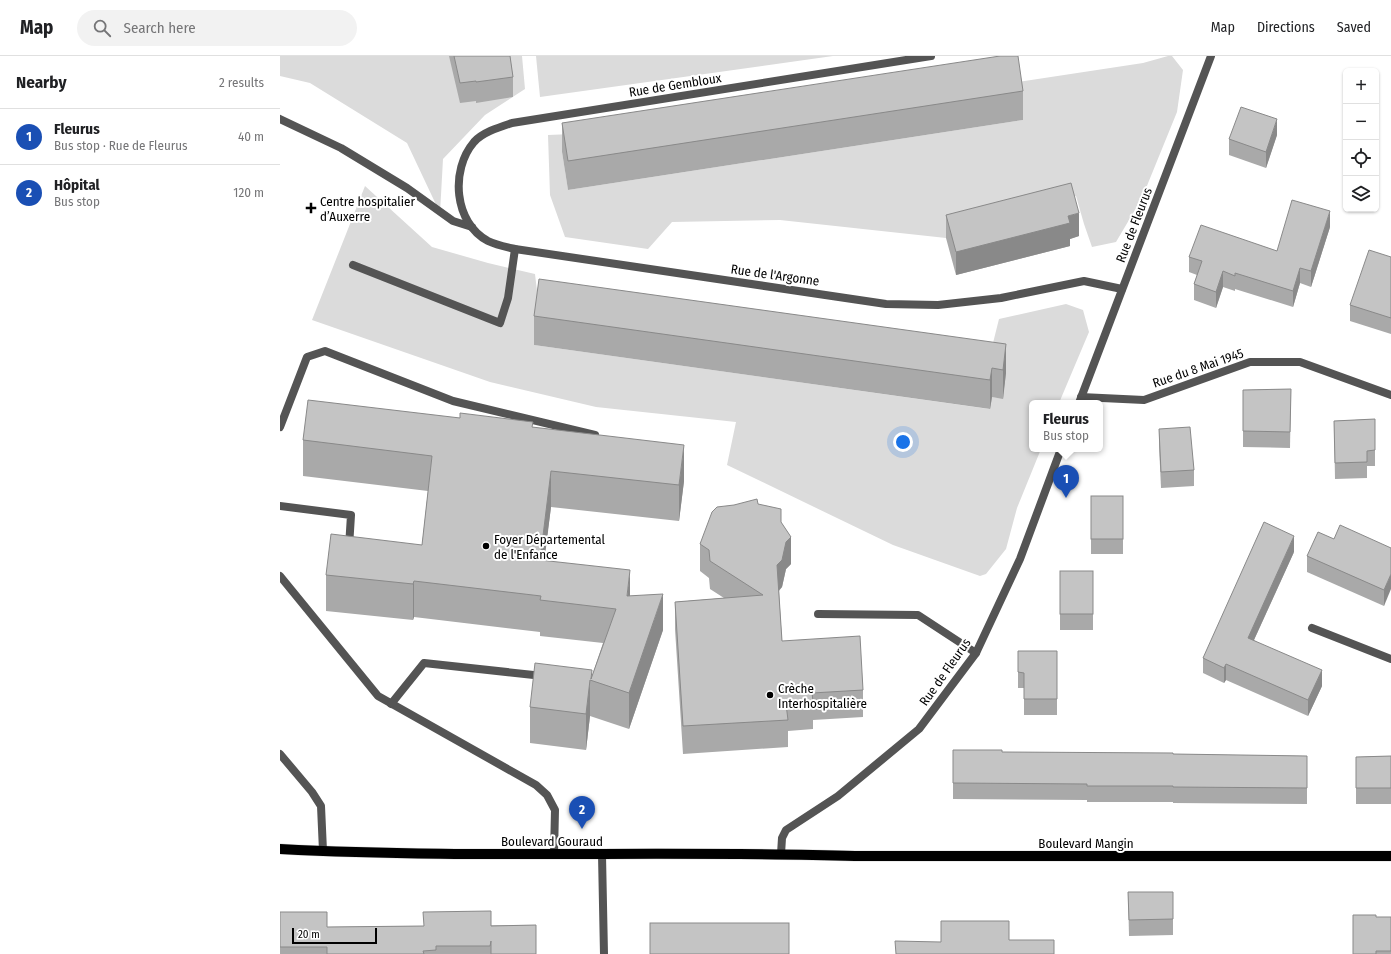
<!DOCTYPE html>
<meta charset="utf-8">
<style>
:root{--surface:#fff;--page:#f2f2f2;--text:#202124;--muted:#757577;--line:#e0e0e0;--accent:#000}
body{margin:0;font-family:"Fira Sans Condensed",sans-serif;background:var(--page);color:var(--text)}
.controls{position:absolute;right:12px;top:12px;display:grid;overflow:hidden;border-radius:6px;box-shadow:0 1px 3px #0004}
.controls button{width:36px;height:36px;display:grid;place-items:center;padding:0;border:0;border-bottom:1px solid var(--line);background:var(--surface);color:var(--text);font:20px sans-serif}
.scale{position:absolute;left:12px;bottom:10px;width:85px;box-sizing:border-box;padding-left:4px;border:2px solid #000;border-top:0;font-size:11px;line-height:14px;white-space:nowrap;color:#000;-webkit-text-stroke:3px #fff;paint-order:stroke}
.you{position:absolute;left:623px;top:386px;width:14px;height:14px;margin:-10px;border:3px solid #fff;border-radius:50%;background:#1a73e8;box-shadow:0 0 0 6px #1a73e833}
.badge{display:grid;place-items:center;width:26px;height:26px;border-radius:50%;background:var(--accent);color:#fff;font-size:13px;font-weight:700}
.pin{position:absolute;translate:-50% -33px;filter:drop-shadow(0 1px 2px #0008)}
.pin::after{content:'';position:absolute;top:21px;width:14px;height:12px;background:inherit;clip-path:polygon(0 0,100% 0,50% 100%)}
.popup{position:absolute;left:749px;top:344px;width:74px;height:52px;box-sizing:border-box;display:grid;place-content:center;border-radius:6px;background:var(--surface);filter:drop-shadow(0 1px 3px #0005);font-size:13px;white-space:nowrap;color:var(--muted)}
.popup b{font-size:15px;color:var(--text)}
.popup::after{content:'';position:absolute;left:50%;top:100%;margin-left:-8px;border:8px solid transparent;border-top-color:var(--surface)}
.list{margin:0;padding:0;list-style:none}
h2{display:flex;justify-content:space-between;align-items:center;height:52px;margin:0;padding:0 16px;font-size:17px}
h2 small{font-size:13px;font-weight:400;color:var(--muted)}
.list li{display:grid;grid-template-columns:26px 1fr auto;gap:12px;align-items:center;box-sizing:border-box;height:56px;padding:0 16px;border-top:1px solid var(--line)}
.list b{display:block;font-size:15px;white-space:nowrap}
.list p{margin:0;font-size:13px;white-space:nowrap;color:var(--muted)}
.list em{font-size:13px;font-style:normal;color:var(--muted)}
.icon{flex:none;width:22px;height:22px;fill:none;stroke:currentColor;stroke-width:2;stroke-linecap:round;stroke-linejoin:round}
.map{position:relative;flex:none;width:1111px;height:898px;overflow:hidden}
header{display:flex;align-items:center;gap:24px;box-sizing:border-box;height:56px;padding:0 20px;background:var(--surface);border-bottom:1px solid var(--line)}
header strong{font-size:19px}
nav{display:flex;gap:22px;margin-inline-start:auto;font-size:14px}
.search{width:280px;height:36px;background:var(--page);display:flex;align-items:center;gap:10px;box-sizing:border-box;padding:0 14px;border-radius:22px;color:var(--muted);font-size:15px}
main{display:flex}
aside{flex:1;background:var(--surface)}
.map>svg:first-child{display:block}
</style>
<header>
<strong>Map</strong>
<div class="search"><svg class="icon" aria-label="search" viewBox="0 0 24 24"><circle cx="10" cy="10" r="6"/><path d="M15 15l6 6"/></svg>Search here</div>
<nav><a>Map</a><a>Directions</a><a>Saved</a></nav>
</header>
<main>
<aside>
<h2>Nearby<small>2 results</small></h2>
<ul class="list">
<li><span class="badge" style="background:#1a4fb4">1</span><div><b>Fleurus</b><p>Bus stop · Rue de Fleurus</p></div><em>40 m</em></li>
<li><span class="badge" style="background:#1a4fb4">2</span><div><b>Hôpital</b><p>Bus stop</p></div><em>120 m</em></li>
</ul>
</aside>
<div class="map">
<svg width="1111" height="898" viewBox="0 0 1111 898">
<rect width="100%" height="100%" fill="#fff"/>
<g fill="#dbdbdb">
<polygon points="0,0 242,0 245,33 205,59 163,103 160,157 127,87 30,27 0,20"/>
<polygon points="256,0 553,0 260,41"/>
<polygon points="888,0 892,0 903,14 897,56 862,142 836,186 812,191 804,168 796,140 666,182 500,164 392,166 368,193 285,181 270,139 268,79 292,78 282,96 288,134 743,64 738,26 863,7"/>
<polygon points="85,130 152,191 208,207 255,218 259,252 254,289 709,353 712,341 723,342 726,318 708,307 719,263 786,248 803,254 809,276 779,347 752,347 752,393 761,393 737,452 726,493 706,518 700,520 613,489 447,409 456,366 316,351 210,326 32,264"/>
</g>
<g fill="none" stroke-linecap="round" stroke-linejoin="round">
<g stroke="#dbdbdb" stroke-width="11">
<path id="primary" d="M0 793C191 803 383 794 575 800H1111"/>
</g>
<g stroke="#545454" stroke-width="8">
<polyline points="0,63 61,92 127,132 173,165 192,171"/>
<polyline points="73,209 220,267 228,242 235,193"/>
<polyline points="0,371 27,301 45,295 173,345 315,379"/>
<polyline points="0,450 71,459 69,491"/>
<polyline points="0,520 98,640 256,729 267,739 275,754 274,798"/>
<polyline points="538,558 638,559 696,597"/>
<polyline points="111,648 144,607 263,620"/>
<polyline points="0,698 32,736 41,750 43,795"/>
</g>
<g stroke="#545454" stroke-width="8">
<path d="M651 0 232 67C220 71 203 76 194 86 170 114 174 167 208 185 216 189 226 191 235 193L606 248 658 249 721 242 804 225 842 233"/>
<polyline points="801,341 864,344 970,306 1020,306 1111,339"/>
<polyline points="799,347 931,0"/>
<polyline points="1032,572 1111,603"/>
<polyline points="501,798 502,782 506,774 558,740 639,673 696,597 740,503 781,393"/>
<polyline points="322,799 324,898"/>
</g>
<use href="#primary" stroke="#000" stroke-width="10"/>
</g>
<g fill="#a9a9a9">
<polygon points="169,0 230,0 233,21 233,41 196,47 196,45 180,47"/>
<polygon points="743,35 743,64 288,134 282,96 282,67"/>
<polygon points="997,79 986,112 949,99 949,83"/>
<polygon points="666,159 799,180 790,183 790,190 676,219 666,182"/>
<polygon points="1050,171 1031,231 1020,227 1013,251 955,233 955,235 943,231 936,252 914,244 914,228 917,219 909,216 909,201 997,195"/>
<polygon points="1111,201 1111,278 1070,265 1070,249"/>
<polygon points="254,260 726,288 726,317 723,343 712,341 710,353 254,289"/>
<polygon points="1011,333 1010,392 963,391 963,334"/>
<polygon points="1095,363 1095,410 1087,410 1087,422 1055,423 1054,365"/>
<polygon points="253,371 404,425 399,465 271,451 264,504 350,540 383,574 349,673 310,660 306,694 250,687 250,651 312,620 323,587 260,580 260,576 134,561 133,564 46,555 46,519 142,489 148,435 23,420 23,384"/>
<polygon points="879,373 914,414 914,430 881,432 879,389"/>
<rect x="811" y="440" width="32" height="58"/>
<polygon points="478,448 501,466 511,508 506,513 502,531 499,535 502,585 583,634 583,661 533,664 533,673 508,675 508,691 403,698 395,573 395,546 444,542 430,533 429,522 420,515 420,488"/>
<polygon points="1054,483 1111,492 1104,550 1027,516 1027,500"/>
<polygon points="1014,496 974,584 1042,630 1028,660 946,624 944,627 923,617 923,602"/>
<rect x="780" y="515" width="33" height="59"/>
<polygon points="738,595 777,595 777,659 744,659 744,632 738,632"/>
<polygon points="673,694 722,696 1027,700 1027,748 893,747 893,746 807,746 807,744 673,743"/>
<polygon points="1111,700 1111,748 1076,748 1076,701"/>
<polygon points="848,836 893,836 893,879 849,880"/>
<polygon points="0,856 47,871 256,869 256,898 0,898"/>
<polygon points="1096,861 1111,861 1111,898 1073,898"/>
</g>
<g fill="#898989">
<polygon points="997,63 997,79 986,112 986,96"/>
<polygon points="1050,155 1050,171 1031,231 1031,215"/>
<polygon points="799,157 799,180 790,183 790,190 676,219 676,196 788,160"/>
<polygon points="1020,212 1020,227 1013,251 1013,235"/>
<polygon points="943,215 943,231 936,252 936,236"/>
<polygon points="726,288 726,317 723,343 723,314"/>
<polygon points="712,312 712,341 710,353 710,324"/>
<polygon points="404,389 404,425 399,465 399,429"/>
<polygon points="271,415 271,451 260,540 260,504"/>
<polygon points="1014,480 1014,496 968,597 968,582"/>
<polygon points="511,481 511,508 506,513 502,531 497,536 497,509 506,486"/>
<polygon points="350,514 350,550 347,540"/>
<polygon points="1111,518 1111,533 1104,550 1104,534"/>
<polygon points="134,525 134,561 133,564 133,528"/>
<polygon points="383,538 383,574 349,673 349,637"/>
<polygon points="946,608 946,624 944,627 944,612"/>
<polygon points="1042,614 1042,630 1028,660 1028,644"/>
<polygon points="310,624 310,660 306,694 306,658"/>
</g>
<g fill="#c4c4c4" stroke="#898989">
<polygon points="174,0 230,0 233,21 196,26 196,25 180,27"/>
<polygon points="720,0 738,0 743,35 288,105 282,67"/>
<polygon points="961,51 997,63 986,96 949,83"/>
<polygon points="791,127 799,157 788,160 790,167 676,196 666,159"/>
<polygon points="1012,144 1050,155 1031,215 1020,212 1013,235 955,217 955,220 943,215 936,236 914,228 922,205 909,201 921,169 997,195"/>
<polygon points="1089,194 1111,201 1111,262 1070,249"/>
<polygon points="259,223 726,288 723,314 712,312 710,324 254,260"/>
<polygon points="1011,333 1010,376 963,375 963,334"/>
<polygon points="28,344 180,362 180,357 253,366 252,371 404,389 399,429 271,415 260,504 350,514 347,540 383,538 349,637 310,624 306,658 250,651 255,607 312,614 311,623 336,553 260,544 261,540 134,525 133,528 46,519 51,478 142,489 152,400 23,384"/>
<polygon points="1095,363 1095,394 1087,395 1087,406 1055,407 1054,365"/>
<polygon points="910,371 914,414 881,416 879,373"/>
<rect x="811" y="440" width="32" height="43"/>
<polygon points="477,443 478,448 501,453 501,466 511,481 506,486 502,504 497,509 502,585 580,580 583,634 532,637 533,645 506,648 508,664 403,670 395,546 483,539 430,505 429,494 420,488 432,456 437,451 454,449"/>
<polygon points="984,466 1014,480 968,582 1042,614 1028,644 946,608 944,612 923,602"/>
<polygon points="1060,469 1111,492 1111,518 1104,534 1027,500 1038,476 1054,483"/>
<rect x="780" y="515" width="33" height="43"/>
<polygon points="738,595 777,595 777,643 744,643 744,617 738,616"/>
<polygon points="673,694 722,694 722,696 893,697 893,698 1027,700 1027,732 893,731 893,730 807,730 807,728 673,727"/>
<polygon points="1111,700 1111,732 1076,732 1076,701"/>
<polygon points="848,836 893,836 893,863 849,864"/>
<polygon points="211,855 211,870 256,869 256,898 211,898 211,885 210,890 156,890 156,894 143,895 144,898 47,898 47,891 0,891 0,856 47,856 47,871 144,870 143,856"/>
<polygon points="1073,859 1096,859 1096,861 1111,861 1111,895 1096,895 1096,898 1073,898"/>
<polygon points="661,865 729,865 729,884 774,884 774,898 616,898 615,885 661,886"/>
<rect x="370" y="867" width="139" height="31"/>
</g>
<g fill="#000" stroke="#fff" stroke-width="1.5">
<path d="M29 146h4v4h4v4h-4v4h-4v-4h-4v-4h4z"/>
<circle cx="206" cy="490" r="4"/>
<circle cx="490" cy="639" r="4"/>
</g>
<g text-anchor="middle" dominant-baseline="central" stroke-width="4" stroke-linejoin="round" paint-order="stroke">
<g font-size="13" fill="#000" stroke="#fff">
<text transform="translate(395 29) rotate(-9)">Rue de Gembloux</text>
<text transform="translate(854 169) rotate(-69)">Rue de Fleurus</text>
<text transform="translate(495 219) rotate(8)">Rue de l'Argonne</text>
<text transform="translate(918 312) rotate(-19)">Rue du 8 Mai 1945</text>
<text transform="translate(665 616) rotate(-55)">Rue de Fleurus</text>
<text x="272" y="785">Boulevard Gouraud</text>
<text x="806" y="787">Boulevard Mangin</text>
</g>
<g font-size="13" fill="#000" stroke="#fff" text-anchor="start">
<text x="40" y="145">Centre hospitalier<tspan x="40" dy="15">d’Auxerre</tspan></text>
<text x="214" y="483">Foyer Départemental<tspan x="214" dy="15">de l'Enfance</tspan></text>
<text x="498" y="632">Crèche<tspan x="498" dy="15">Interhospitalière</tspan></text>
</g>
</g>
</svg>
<div class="controls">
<button>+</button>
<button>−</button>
<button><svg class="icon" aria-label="locate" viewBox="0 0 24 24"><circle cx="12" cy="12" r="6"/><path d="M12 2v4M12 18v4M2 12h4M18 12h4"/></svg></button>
<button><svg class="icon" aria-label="layers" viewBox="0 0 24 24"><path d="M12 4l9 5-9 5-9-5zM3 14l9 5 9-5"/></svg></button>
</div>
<div class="scale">20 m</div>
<div class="you"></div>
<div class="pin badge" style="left:786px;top:442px;background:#1a4fb4">1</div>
<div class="popup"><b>Fleurus</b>Bus stop</div>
<div class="pin badge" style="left:302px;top:773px;background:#1a4fb4">2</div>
</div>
</main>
